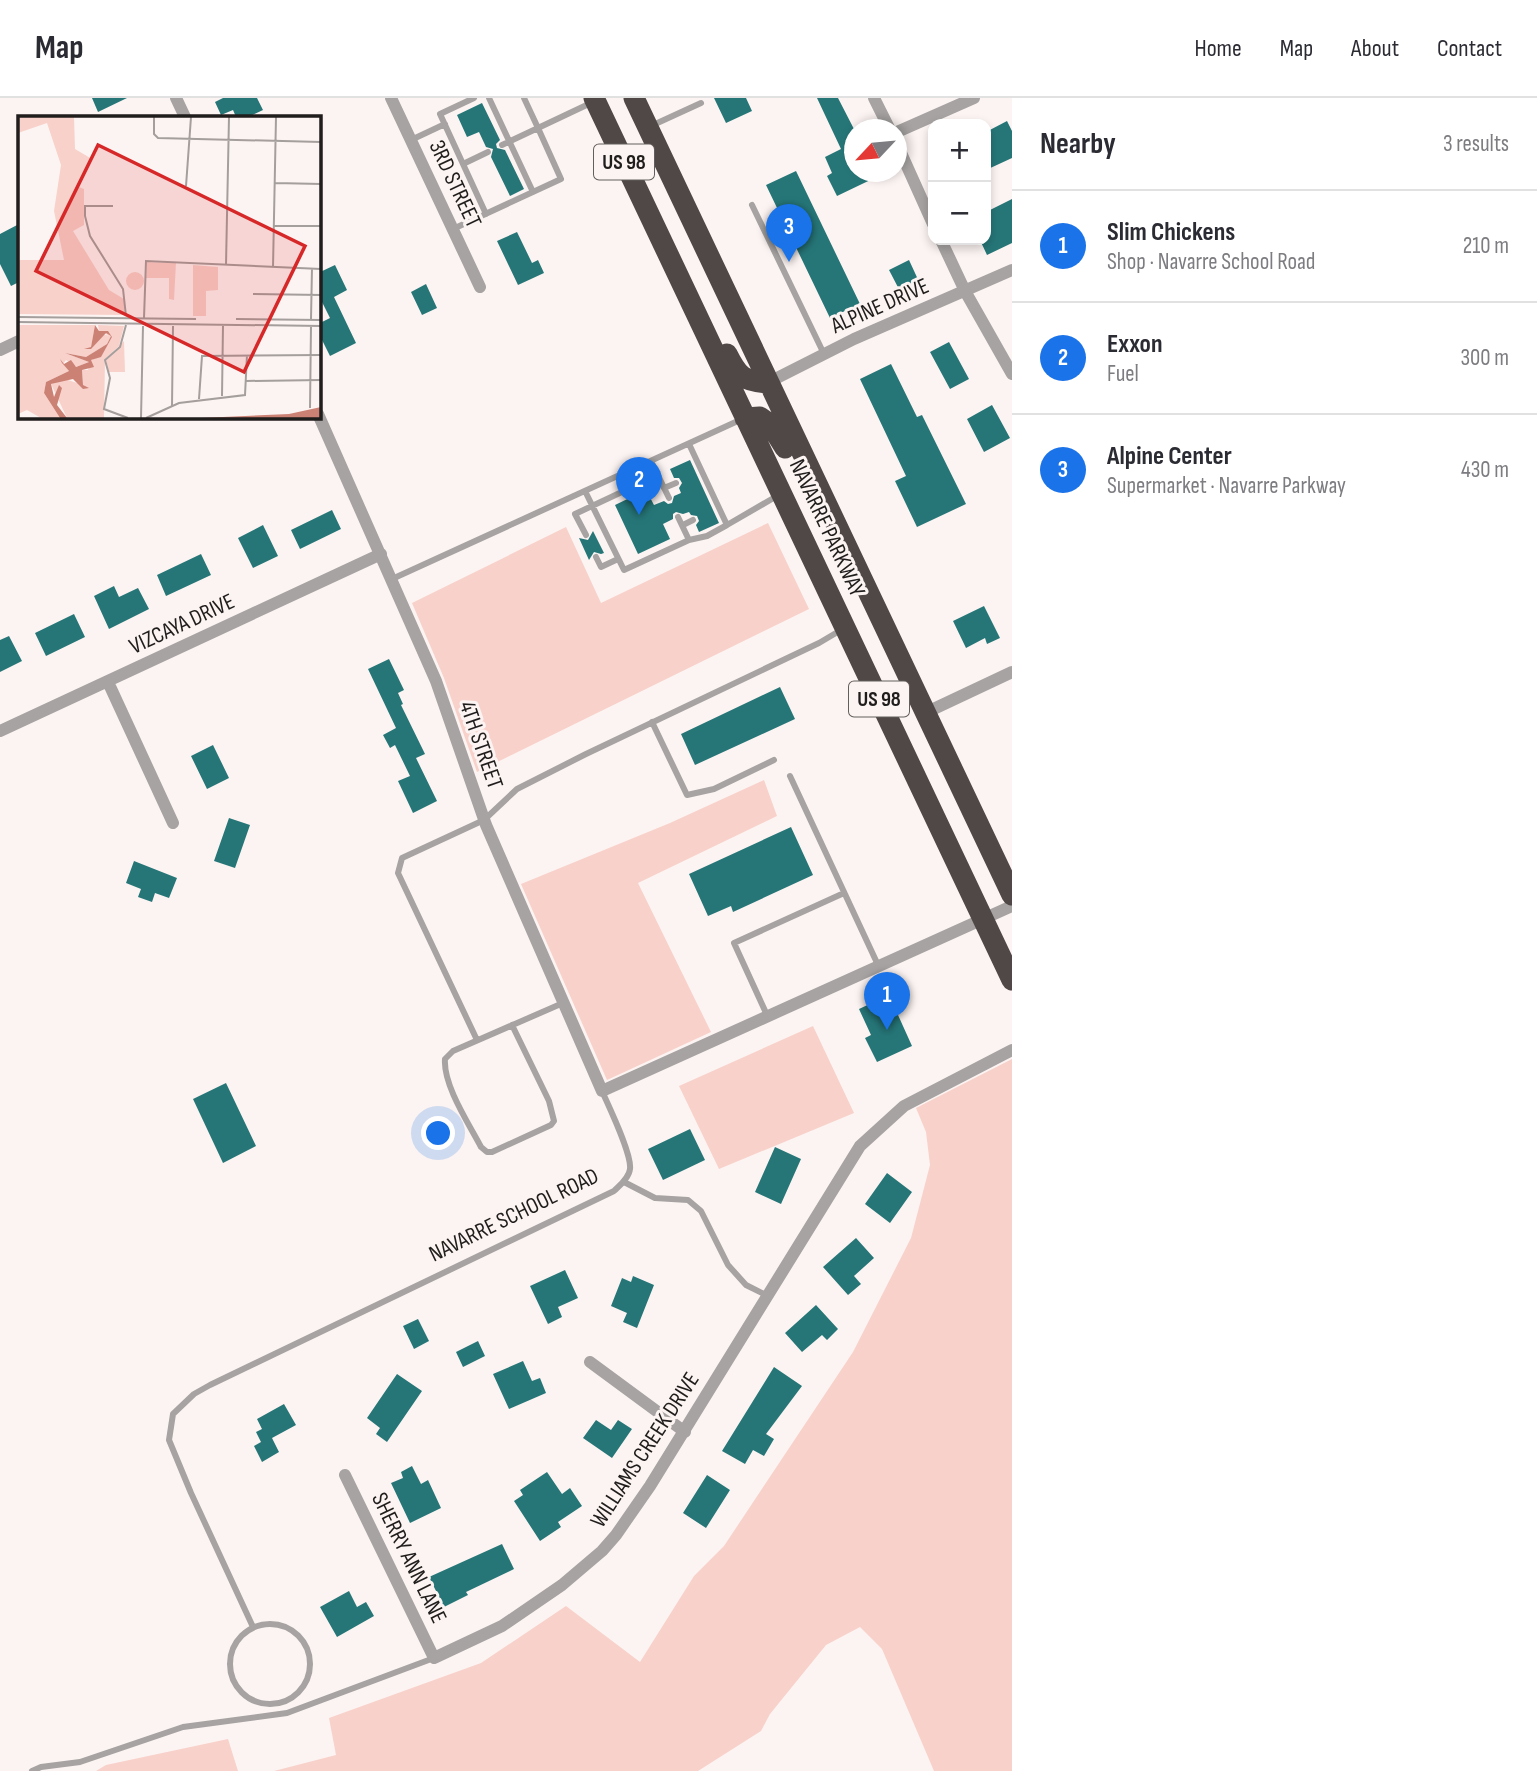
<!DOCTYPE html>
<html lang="en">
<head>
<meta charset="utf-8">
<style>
  body { margin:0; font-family:"Sofia Sans Condensed",sans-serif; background:#f7f7f7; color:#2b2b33 }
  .controls { position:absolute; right:21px; top:21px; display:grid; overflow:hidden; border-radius:14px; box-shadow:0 4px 10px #0003 }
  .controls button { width:63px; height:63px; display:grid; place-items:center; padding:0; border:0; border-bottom:2px solid #e1e1e2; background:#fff; color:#2b2b33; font:35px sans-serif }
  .compass { position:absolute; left:844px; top:21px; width:63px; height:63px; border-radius:50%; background:#fff; box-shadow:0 4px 10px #0003; rotate:244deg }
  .you { position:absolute; left:439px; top:1036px; width:24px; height:24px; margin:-18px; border:5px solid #fff; border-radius:50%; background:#1a73e8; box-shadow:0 0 0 10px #1a73e833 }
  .badge { display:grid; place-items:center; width:46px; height:46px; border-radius:50%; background:#1a73e8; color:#fff; font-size:23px; font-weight:700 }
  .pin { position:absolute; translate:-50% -58px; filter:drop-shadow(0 2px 4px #0008) }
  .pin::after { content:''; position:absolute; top:37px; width:24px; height:21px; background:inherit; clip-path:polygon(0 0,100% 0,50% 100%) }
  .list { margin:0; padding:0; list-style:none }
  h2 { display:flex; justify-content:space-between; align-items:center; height:91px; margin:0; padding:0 28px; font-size:30px }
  h2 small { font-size:23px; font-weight:400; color:#7c7c81 }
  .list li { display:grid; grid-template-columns:46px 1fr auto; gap:21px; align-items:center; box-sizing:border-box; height:112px; padding:0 28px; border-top:2px solid #e1e1e2 }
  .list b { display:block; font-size:26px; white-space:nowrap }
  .list p { margin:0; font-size:23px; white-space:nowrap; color:#7c7c81 }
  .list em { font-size:23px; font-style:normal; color:#7c7c81 }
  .map { position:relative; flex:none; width:1012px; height:1673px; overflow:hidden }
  header { display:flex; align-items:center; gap:42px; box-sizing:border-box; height:98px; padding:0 35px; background:#fff; border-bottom:2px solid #e1e1e2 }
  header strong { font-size:33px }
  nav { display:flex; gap:38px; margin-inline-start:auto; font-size:24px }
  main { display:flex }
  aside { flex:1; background:#fff }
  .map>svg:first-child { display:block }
  .green { fill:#f8d1ca }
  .building { fill:#267678 }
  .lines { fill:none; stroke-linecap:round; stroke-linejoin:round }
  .lane { stroke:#a7a3a3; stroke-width:6 }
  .street { stroke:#a7a3a3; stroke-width:12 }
  .highway { stroke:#4f4847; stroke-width:21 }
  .labels { text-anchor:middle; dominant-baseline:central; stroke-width:6; stroke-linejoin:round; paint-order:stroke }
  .shield { fill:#fcf4f2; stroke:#625e5d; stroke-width:2 }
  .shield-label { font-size:21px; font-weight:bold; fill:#201d1d }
  .street-label { font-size:23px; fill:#201d1d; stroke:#fcf4f2 }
  .inset-road { fill:none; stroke:#a49e9d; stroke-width:2 }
  .view { fill:#d62828; fill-opacity:0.15; stroke:#d62828; stroke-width:3.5 }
  .inset-edge { fill:none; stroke:#201d1d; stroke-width:3.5 }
</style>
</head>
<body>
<header>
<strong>Map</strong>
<nav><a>Home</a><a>Map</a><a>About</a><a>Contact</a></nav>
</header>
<main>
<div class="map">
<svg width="1012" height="1673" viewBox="0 0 1012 1673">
  <rect width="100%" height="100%" fill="#fcf4f2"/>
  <!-- green -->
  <path class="green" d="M768,425L809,511L477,674L444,580L412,505L566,429L601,505Z
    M764,682L777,718L638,785L711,934L607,982L521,786L670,725Z
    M813,928L854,1015L719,1071L679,988Z
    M1012,961V1673H934L882,1551L860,1529L826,1547L770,1616L761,1633L698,1673H274L336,1657L329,1620L481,1565L566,1508L640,1564L694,1478L724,1448L853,1254L911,1140L930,1067L926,1034L916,1010Z
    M228,1641L238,1673H96L106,1667Z"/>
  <!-- building -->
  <path class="building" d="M92,0H127L98,14Z
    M223,0H257L263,12L248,19H236L233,12L221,17L215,4Z
    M714,0H746L752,13L726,25Z
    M817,0H838L855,33V74H887L837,98L827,78L832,75L825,59L841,51Z
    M482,5L500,42L496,46L497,50L505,52L524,91L510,98L491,59L493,51L486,49L479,34L467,39L457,17Z
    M1007,23L1012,33V60L986,72V34Z
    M796,73L860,206L830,220L766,87Z
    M1012,101V145L987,157L980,142H986V114Z
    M19,126V184L11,188L0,166V136Z
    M517,134L532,165L538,162L544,175L518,187L497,143Z
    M909,162L921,188L902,197L889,172Z
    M335,167L347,192L334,199L356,245L330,258L318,234V226L330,220L318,196V175Z
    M426,186L437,210L422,217L411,194Z
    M949,244L969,281L950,291L930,254Z
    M891,266L917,319L922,317L966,406L917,429L895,383L906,378L860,281Z
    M992,307L1010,340L984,354L967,321Z
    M690,362L719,425L699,434L696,427L699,423L697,418L691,417L689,414L683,416L676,414L673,416V421L663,426L670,441L638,456L615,407L646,392L654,407L664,403L668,406L672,405L674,398L681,395L679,390L682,385L679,380H674L670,371Z
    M332,412L341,431L300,451L291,432Z
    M263,427L278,458L253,470L238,440Z
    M593,433L604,455L601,456L594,454L589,462L579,440L588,442Z
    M201,456L211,477L166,498L157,477Z
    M114,488L119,499L138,490L149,511L109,531L94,498Z
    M984,508L1000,540L987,546L985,540L966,550L953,523Z
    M74,516L85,539L46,558L35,535Z
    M9,538L22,563L0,574V542Z
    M389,561L404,592L398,595L403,606L401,607L425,656L416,660L437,703L413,715L398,683L410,678L395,647L390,650L383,637L396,630L368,571Z
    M780,589L795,621L695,667L681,636Z
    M213,647L229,680L207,691L191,658Z
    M229,720L250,727L235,770L214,763Z
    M791,729L813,777L733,814L731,808L708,818L689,776Z
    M134,763L177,780L169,800L155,795L152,804L138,799L141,791L126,785Z
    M889,897L912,948L877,964L865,940L871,937L859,911Z
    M226,985L256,1048L223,1065L193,1001Z
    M690,1031L705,1062L663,1082L648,1051Z
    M775,1049L801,1061L781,1106L755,1094Z
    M887,1075L912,1094L890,1125L865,1106Z
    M856,1140L874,1160L854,1178L861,1186L848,1197L823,1169Z
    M565,1172L578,1200L558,1209L562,1219L548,1226L530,1188Z
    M633,1178L654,1187L637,1230L623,1224L627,1215L611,1208L622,1180L631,1184Z
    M816,1207L838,1231L827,1242L822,1237L802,1254L785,1235Z
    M418,1221L429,1243L414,1251L403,1228Z
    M478,1243L485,1258L463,1269L456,1254Z
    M523,1263L532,1283L540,1280L546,1295L509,1311L493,1276Z
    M774,1269L802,1288L766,1336L774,1341L764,1358L753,1352L745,1366L722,1353Z
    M397,1276L422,1293L387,1344L376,1336L380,1330L367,1320Z
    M284,1306L296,1327L272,1340L279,1354L262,1364L254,1348L261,1344L256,1334L262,1331L257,1321Z
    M596,1322L611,1332L618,1322L632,1331L612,1360L583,1340Z
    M412,1368L421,1386L428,1382L441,1410L410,1425L391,1385L403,1380L401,1374Z
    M547,1374L562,1396L570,1390L582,1408L558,1424L561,1429L540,1443L514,1403L523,1397L520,1392Z
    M707,1377L730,1392L706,1430L683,1415Z
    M502,1446L514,1471L466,1494L468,1497L444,1509L429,1479Z
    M349,1493L357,1509L366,1504L374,1518L337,1539L320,1509Z"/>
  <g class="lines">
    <!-- lane -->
    <path class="lane" d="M474,0L440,16L486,116
      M489,0L533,94
      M653,27L701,5
      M411,42L445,26
      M502,47L538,30L524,0
      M463,66L488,54
      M752,107L824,256
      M453,131L561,81L538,30L593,4
      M651,363L669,400
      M664,390L676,385
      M585,393L624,472L689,442L707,438L727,427L689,346
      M678,419L689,442
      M683,427L693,422
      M727,427L777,398
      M586,437L575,416L658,377
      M596,459L601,469L618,461
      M392,481L740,322
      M652,624L687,697L714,691L774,662
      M790,678L878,867
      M767,917L734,845L844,795
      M512,927L549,1003L554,1023L551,1027L492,1054H487L481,1049C469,1026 443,987 445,961L453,953L563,905
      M477,942L398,775L402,760L484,722L517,691L586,656L819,545L841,532
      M624,1084L655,1100L688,1102L701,1113L728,1167L746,1187L768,1198
      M230 1566a40 40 0 1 1 80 0a40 40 0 1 1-80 0Z
      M253,1529L191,1395L169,1342L173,1316L194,1296L210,1287L614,1093C620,1087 629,1080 630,1071C632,1056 609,1009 602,993
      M32,1673L41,1669L80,1664L183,1629L287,1615L434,1560"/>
    <!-- street -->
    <path class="street" d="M176,0L185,19
      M391,0L480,189
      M874,0L890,32
      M897,34L974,0
      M897,46L933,126
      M941,142L965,193L1012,276
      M0,252L19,243
      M767,285L854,241L1012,172
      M318,316L436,583L486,727L602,993L1012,808
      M108,584L173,725
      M925,615L1012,574
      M0,633L381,456
      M590,1264L685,1334
      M345,1377L434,1560L502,1528L562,1487L602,1453L616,1437L650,1388L860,1048L904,1008L1012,952"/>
    <!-- highway -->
    <path class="highway" d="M594,0L1012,882
      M634,0L1012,797
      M727,256C738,278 743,283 767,285
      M745,320L760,319L770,326L785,350"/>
  </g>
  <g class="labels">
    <!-- shield labels -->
    <g class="shield">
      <rect x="594" y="46.5" width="60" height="35" rx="5"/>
      <rect x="849" y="583.5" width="60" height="35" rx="5"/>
    </g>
    <g class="shield-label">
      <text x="624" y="64">US 98</text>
      <text x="879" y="601">US 98</text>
    </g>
    <!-- street labels -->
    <g class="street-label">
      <text transform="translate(455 86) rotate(65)">3RD STREET</text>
      <text transform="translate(880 208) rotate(-24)">ALPINE DRIVE</text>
      <text transform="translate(827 430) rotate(65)">NAVARRE PARKWAY</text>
      <text transform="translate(182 526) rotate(-25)">VIZCAYA DRIVE</text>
      <text transform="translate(481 647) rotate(71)">4TH STREET</text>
      <text transform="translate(514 1117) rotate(-26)">NAVARRE SCHOOL ROAD</text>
      <text transform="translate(645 1352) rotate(-57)">WILLIAMS CREEK DRIVE</text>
      <text transform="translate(409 1460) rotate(64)">SHERRY ANN LANE</text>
    </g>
  </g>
  <!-- overview -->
  <g transform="translate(18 18)">
    <rect width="303" height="303" fill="#fcf4f2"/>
    <path d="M0,1H56L57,33L74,43L61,71L66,73V109L55,115L91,174L106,183L107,199L0,198V144H46L36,95L43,49L29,7L0,17ZM129,146L158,147L156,184L151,183V162H128ZM175,149L200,151V174L188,175V200H175ZM108 165a9 9 0 1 1 18 0a9 9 0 1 1-18 0ZM0,209H77L73,231L83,218L93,220L89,228L68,241L47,237L71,246L58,251L48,244L45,248L51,255L28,266L26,277L42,302H23L9,294L0,298ZM80,209L106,210L101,230L87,243L86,302H49L33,268L47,263L65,269L64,254H70L73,244L83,240L94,221L81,215ZM106,225L107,256H91L88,244Z" fill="#f8d1ca"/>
    <path d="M77,209L81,215H90L94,221L83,241L73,244L76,251L64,254L65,269L71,272L65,273L55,263L33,268L36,281L41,269L44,272L39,289L49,302H42L26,277L28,266L51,255L44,247L42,243L46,248L53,244L58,251L71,246L47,237L68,241L89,228L93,220L88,217L73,233H66L73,231ZM303,291V302H183L271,298Z" fill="#cc8175"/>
    <path class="inset-road" d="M136,1V18L140,22L303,26M257,67L303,68M168,70L173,1M95,90H67V100L72,120L105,173L108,200M256,110H303M208,149L211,1M255,151L258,1M235,178L303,179M0,201L178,203M126,202L128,145L303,153M218,203L303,204M293,203L294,152M0,206L303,210M108,209L102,231L87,244L92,262L86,293L110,302M228,265L303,264M204,280L205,209M181,283L184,240L303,239M154,290L155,210M292,292L293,210M123,302L125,210M128,302L161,287L227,279L229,239"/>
    <path class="view" d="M80,29L287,130L226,256L18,155Z"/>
    <rect width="303" height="303" class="inset-edge"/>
  </g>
</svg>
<div class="controls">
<button>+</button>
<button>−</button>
</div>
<svg class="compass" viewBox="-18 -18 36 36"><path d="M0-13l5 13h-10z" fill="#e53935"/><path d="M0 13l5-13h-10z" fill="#7c7c81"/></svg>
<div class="you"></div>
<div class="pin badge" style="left:887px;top:932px">1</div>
<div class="pin badge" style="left:639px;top:417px">2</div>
<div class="pin badge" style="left:789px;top:164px">3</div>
</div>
<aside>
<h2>Nearby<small>3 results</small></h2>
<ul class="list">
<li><span class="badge">1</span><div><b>Slim Chickens</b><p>Shop · Navarre School Road</p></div><em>210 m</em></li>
<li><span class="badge">2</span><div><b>Exxon</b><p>Fuel</p></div><em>300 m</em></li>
<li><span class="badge">3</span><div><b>Alpine Center</b><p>Supermarket · Navarre Parkway</p></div><em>430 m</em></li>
</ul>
</aside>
</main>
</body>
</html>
